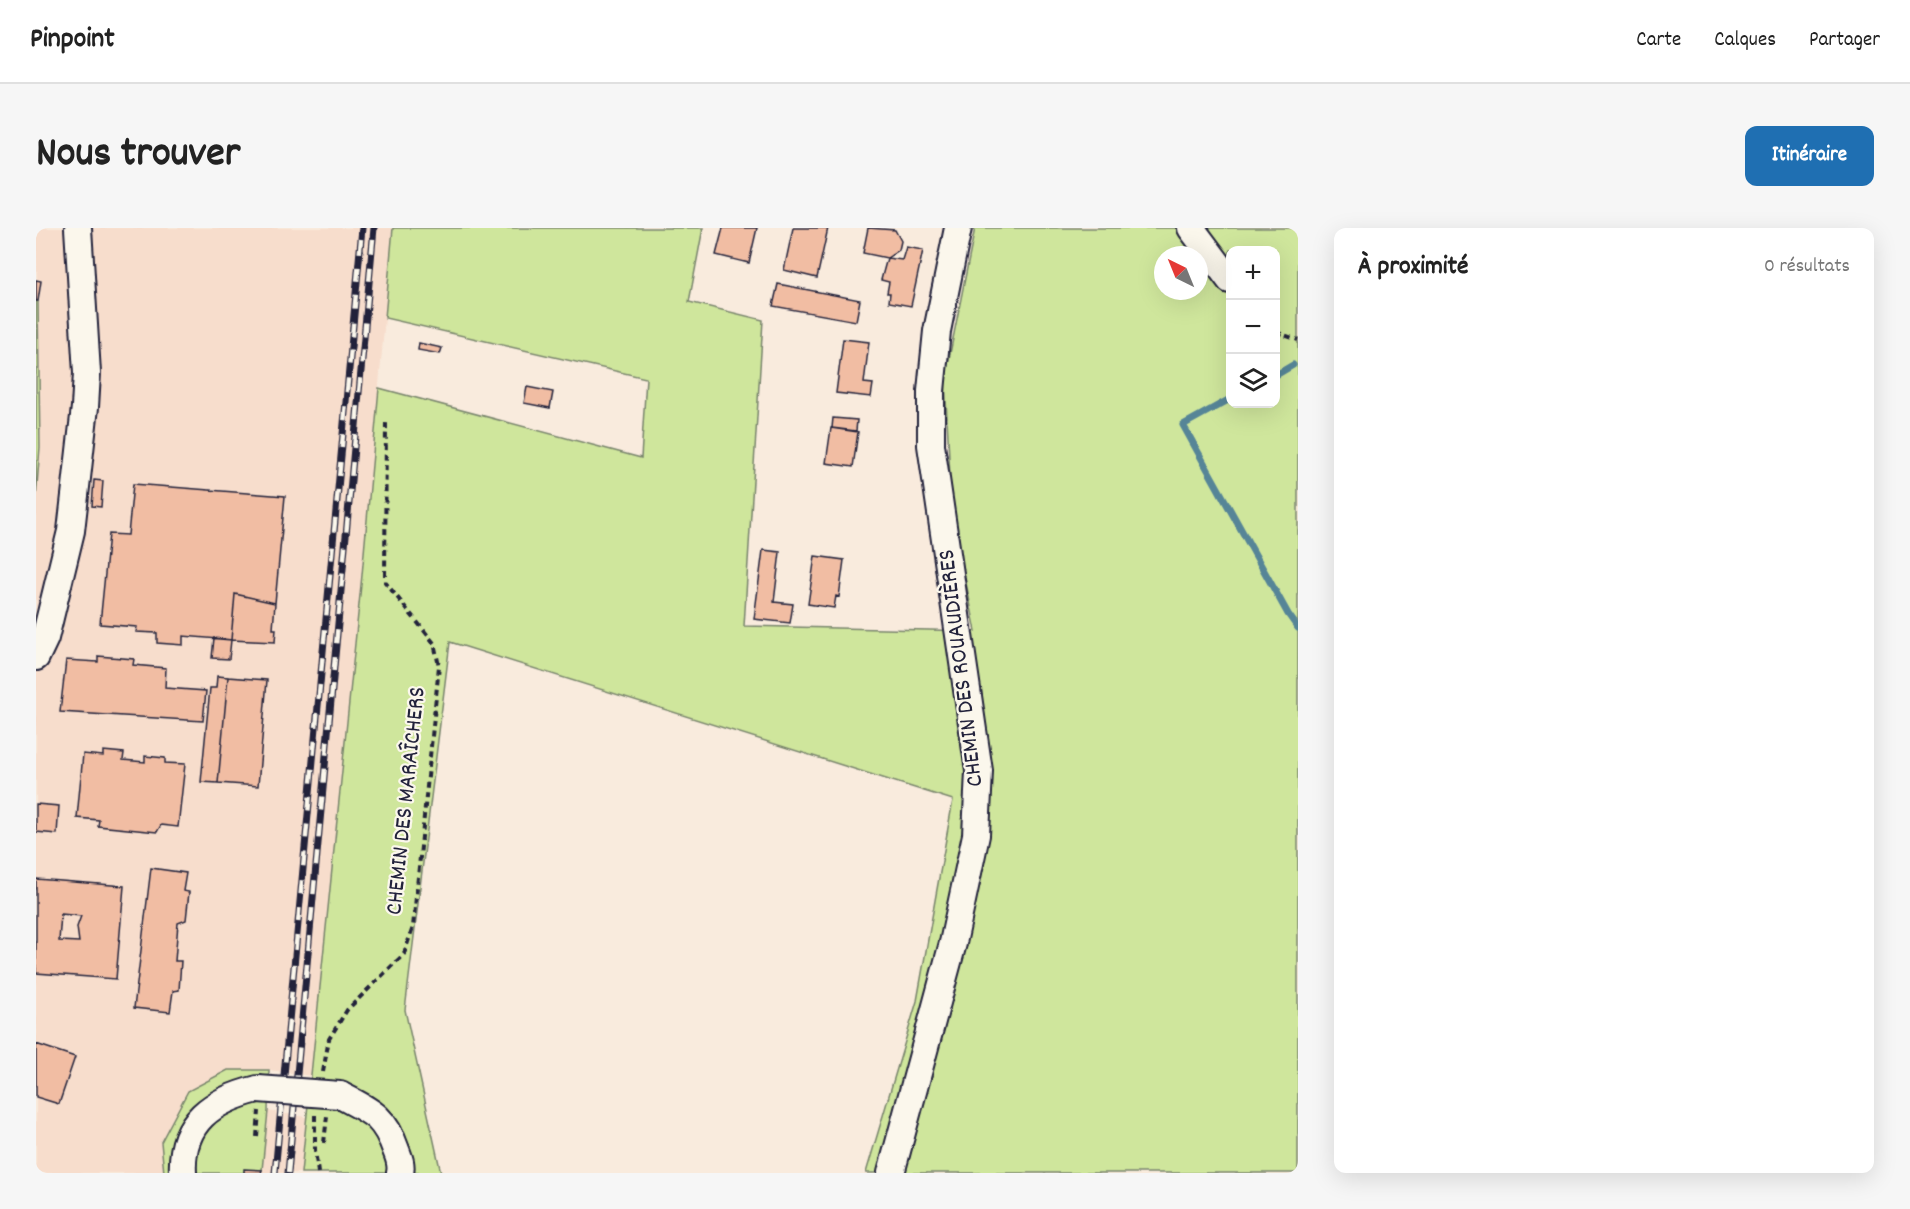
<!DOCTYPE html>
<html lang="fr">
<head>
<meta charset="utf-8">
<style>
  body { margin:0; font-family:Dekko,sans-serif; background:#f6f6f6; color:#222 }
  .controls { position:absolute; right:18px; top:18px; display:grid; overflow:hidden; border-radius:12px; box-shadow:0 6px 24px #0002 }
  .controls button { width:54px; height:54px; display:grid; place-items:center; padding:0; border:0; border-bottom:2px solid #e0e0e0; background:#fff; color:#222; font:30px sans-serif }
  .compass { position:absolute; left:1118px; top:18px; width:54px; height:54px; border-radius:50%; background:#fff; box-shadow:0 6px 24px #0002; rotate:317deg }
  .list { margin:0; padding:0; list-style:none }
  h2 { display:flex; justify-content:space-between; align-items:center; height:78px; margin:0; padding:0 24px; font-size:26px }
  h2 small { font-size:20px; font-weight:400; color:#767676 }
  .icon { flex:none; width:33px; height:33px; fill:none; stroke:currentColor; stroke-width:2; stroke-linecap:round; stroke-linejoin:round }
  .map { position:relative; flex:none; width:1262px; height:945px; overflow:hidden; border-radius:12px }
  header { display:flex; align-items:center; gap:36px; box-sizing:border-box; height:84px; padding:0 30px; background:#fff; border-bottom:2px solid #e0e0e0 }
  header strong { font-size:28px }
  nav { display:flex; gap:33px; margin-inline-start:auto; font-size:21px }
  .intro { display:flex; align-items:center; justify-content:space-between; box-sizing:border-box; height:144px; padding:0 36px }
  h1 { margin:0; font-size:42px }
  .button { padding:15px 27px; border-radius:12px; background:#1f6fb2; color:#fff; font-size:21px; font-weight:700 }
  main { display:flex; gap:36px; padding:0 36px }
  aside { flex:1; background:#fff; border-radius:12px; box-shadow:0 6px 24px #0002 }
  .map>svg:first-child { display:block }
  .built { fill:#f7ddcc }
  .green { fill:#cfe69c; stroke:#78846c; stroke-width:1.5; fill-rule:evenodd }
  .lines { fill:none; stroke-linecap:round; stroke-linejoin:round }
  .stream { stroke:#568597; stroke-width:7 }
  .building { fill:#f1bda3; stroke:#22223b; stroke-width:1.5; fill-rule:evenodd }
  .minor-casing { stroke:#22223b; stroke-width:30 }
  .path { stroke:#22223b; stroke-width:4; stroke-dasharray:6 4.5; stroke-linecap:butt }
  .minor { stroke:#fbf7ec; stroke-width:26 }
  .rail-casing { stroke:#22223b; stroke-width:7 }
  .rail { stroke:#fbf7ec; stroke-width:4.5; stroke-dasharray:14; stroke-linecap:butt }
  .minor-bridge-casing { stroke:#22223b; stroke-width:30; stroke-linecap:butt }
  .minor-bridge { stroke:#fbf7ec; stroke-width:26 }
  .labels { text-anchor:middle; dominant-baseline:central; stroke-width:4.5; stroke-linejoin:round; paint-order:stroke }
  .street-label { font-size:24px; fill:#22223b; stroke:#fbf7ec }
</style>
</head>
<body>
<header>
<strong>Pinpoint</strong>
<nav><a>Carte</a><a>Calques</a><a>Partager</a></nav>
</header>
<div class="intro"><h1>Nous trouver</h1><a class="button">Itinéraire</a></div>
<main>
<div class="map">
<svg width="1262" height="945" viewBox="0 0 1262 945">
  <rect width="100%" height="100%" fill="#f9ebdd"/>
  <filter id="ink" filterUnits="userSpaceOnUse"><feTurbulence type="fractalNoise" baseFrequency=".0167" numOctaves="2"/><feDisplacementMap in="SourceGraphic" scale="12" xChannelSelector="R" yChannelSelector="G"/><feConvolveMatrix kernelMatrix="1 2 1 2 8 2 1 2 1" color-interpolation-filters="sRGB"/></filter>
  <g filter="url(#ink)">
    <!-- built -->
    <path class="built" d="M0,0H357L326,347L275,848L233,842H192L125,914L128,945H0V271L4,219Z
      M232,883L270,889L265,945H226Z"/>
    <!-- green -->
    <path class="green" d="M357,0H667L653,74L727,92L708,398L940,403L916,288L909,151L939,0H1262V945H830L881,773L917,572L414,414L369,782L405,945H265L326,347L343,160L605,230L610,150L349,90ZM1194,22H1240V176H1194ZM1127,27H1163V63H1127Z
      M0,73H2L4,219L0,271Z
      M192,842H233L232,883L226,942L208,945H128L125,914L152,863Z"/>
    <g class="lines">
      <!-- stream -->
      <path class="stream" d="M1240,147L1257,137
        M1194,171L1147,197L1252,386L1262,400"/>
    </g>
    <!-- building -->
    <path class="building" d="M687,0H721L713,35L680,27Z
      M757,0H792L781,50L748,42Z
      M832,0L859,2L865,13L863,22L851,30L827,25Z
      M870,19L887,22L875,78L853,74L854,65H851L853,54L845,52L851,30L866,32Z
      M0,52L5,53L2,73H0Z
      M742,56L824,72L820,93L737,78Z
      M807,111L833,114L828,155L837,156L835,169L800,165Z
      M383,115L406,120L404,126L382,122Z
      M491,159L517,164L514,180L488,175Z
      M797,190L821,192L820,203L796,200Z
      M795,200L822,204L817,239L790,235Z
      M58,252L67,253L65,279L56,278Z
      M97,256L249,268L239,375L199,366L195,412L147,408V417L121,415V405L100,404L101,399L64,396L73,306L92,307Z
      M727,322L744,324L738,374L757,376L754,395L718,391Z
      M779,328L808,332L803,369L800,368L798,380L772,376Z
      M199,366L239,375L237,401H240L239,414L195,412Z
      M178,410L195,412L193,431L176,430Z
      M62,428L98,431L97,437L130,440L129,460L170,463L167,493L24,484L30,432L62,434Z
      M181,448L192,449L182,555L165,554L174,460H180Z
      M192,449L231,452L222,558L182,555Z
      M67,523L88,525L87,532L109,534V528L129,530V535L149,536L142,599L125,597L121,604L62,598L63,592L41,590L47,526L67,528Z
      M0,576L23,578L21,606L0,604Z
      M115,640L150,645L147,663L153,664L150,692L142,695L139,733H145L143,762L137,763L134,784L98,780Z
      M0,651L88,658L80,751L0,745ZM25,686L45,688L41,699L43,714L23,713Z
      M0,816L39,829L23,876L0,869Z
      M208,941L226,942L225,945H208Z"/>
    <g class="lines">
      <!-- minor casing -->
      <g class="minor-casing">
        <path id="minor" d="M1155,0L1194,52
          M0,429L9,410L35,303L49,179L51,145L42,0
          M304,867C334,883 348,887 360,922C363,930 366,936 364,945
          M147,945C144,893 177,872 222,861
          M855,945L917,715L940,607L943,543L895,217V163L901,103L922,0"/>
      </g>
      <!-- path -->
      <path class="path" d="M1240,104L1262,112
        M287,844L293,811L311,782L368,726L377,699L403,438L398,415L349,354L350,191
        M279,887V922L282,945
        M221,909L223,883
        M288,915L291,888"/>
      <!-- minor -->
      <use href="#minor" class="minor"/>
      <!-- rail casing -->
      <g class="rail-casing">
        <path id="rail" d="M239,945L326,0
          M252,945L338,0"/>
      </g>
      <!-- rail -->
      <use href="#rail" class="rail"/>
      <!-- minor-bridge casing -->
      <g class="minor-bridge-casing">
        <path id="minor-bridge" d="M222,861L304,867"/>
      </g>
      <!-- minor-bridge -->
      <use href="#minor-bridge" class="minor-bridge"/>
    </g>
  </g>
  <g class="labels">
    <!-- street labels -->
    <g class="street-label">
      <text transform="translate(926 440) rotate(-97)">CHEMIN DES ROUAUDIÈRES</text>
      <text transform="translate(371 573) rotate(-84)">CHEMIN DES MARAÎCHERS</text>
    </g>
  </g>
</svg>
<div class="controls">
<button>+</button>
<button>−</button>
<button><svg class="icon" aria-label="layers" viewBox="0 0 24 24"><path d="M12 4l9 5-9 5-9-5zM3 14l9 5 9-5"/></svg></button>
</div>
<svg class="compass" viewBox="-18 -18 36 36"><path d="M0-13l5 13h-10z" fill="#e53935"/><path d="M0 13l5-13h-10z" fill="#767676"/></svg>
</div>
<aside>
<h2>À proximité<small>0 résultats</small></h2>
<ul class="list">
</ul>
</aside>
</main>
</body>
</html>
